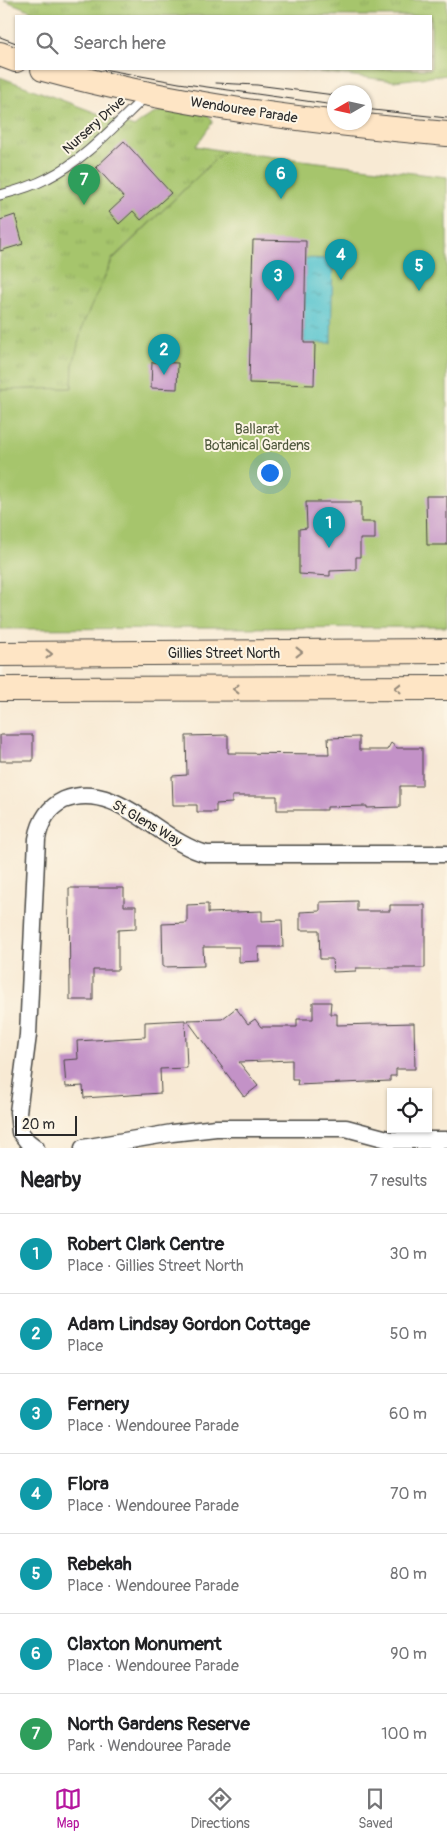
<!DOCTYPE html>
<html lang="en">
<head>
<meta charset="utf-8">
<style>
  body { margin:0; font-family:Pangolin,sans-serif; background:#f6f6f6; color:#202124 }
  .controls { position:absolute; right:15px; bottom:15px; display:grid; overflow:hidden; border-radius:0px; box-shadow:0 1px 4px #0004 }
  .controls button { width:45px; height:45px; display:grid; place-items:center; padding:0; border:0; border-bottom:1px solid #e0e0e0; background:#fff; color:#202124; font:25px sans-serif }
  .compass { position:absolute; left:327px; top:85px; width:45px; height:45px; border-radius:50%; background:#fff; box-shadow:0 1px 4px #0004; rotate:261deg }
  .scale { position:absolute; left:15px; bottom:12px; width:62px; box-sizing:border-box; padding-left:5px; border:2px solid #2b2b2b; border-top:0; font-size:14px; line-height:18px; white-space:nowrap; color:#2b2b2b; -webkit-text-stroke:4px #fcf5e5; paint-order:stroke }
  .you { position:absolute; left:269px; top:472px; width:18px; height:18px; margin:-12px; border:4px solid #fff; border-radius:50%; background:#1a73e8; box-shadow:0 0 0 8px #1a73e833 }
  .badge { display:grid; place-items:center; width:32px; height:32px; border-radius:50%; background:#b5179e; color:#fff; font-size:16px; font-weight:700 }
  .pin { position:absolute; translate:-50% -41px; filter:drop-shadow(0 1px 2px #0008) }
  .pin::after { content:''; position:absolute; top:26px; width:18px; height:15px; background:inherit; clip-path:polygon(0 0,100% 0,50% 100%) }
  .list { margin:0; padding:0; list-style:none }
  h2 { display:flex; justify-content:space-between; align-items:center; height:65px; margin:0; padding:0 20px; font-size:21px }
  h2 small { font-size:16px; font-weight:400; color:#757577 }
  .list li { display:grid; grid-template-columns:32px 1fr auto; gap:15px; align-items:center; box-sizing:border-box; height:80px; padding:0 20px; border-top:1px solid #e0e0e0 }
  .list b { display:block; font-size:19px; white-space:nowrap }
  .list p { margin:0; font-size:16px; white-space:nowrap; color:#757577 }
  .list em { font-size:16px; font-style:normal; color:#757577 }
  .icon { flex:none; width:28px; height:28px; fill:none; stroke:currentColor; stroke-width:2; stroke-linecap:round; stroke-linejoin:round }
  .map { position:relative; flex:none; width:447px; height:1148px; overflow:hidden }
  .search { position:absolute; background:#fff; box-shadow:0 1px 4px #0004; left:15px; right:15px; top:15px; height:55px; display:flex; align-items:center; gap:12px; box-sizing:border-box; padding:0 18px; border-radius:0px; color:#757577; font-size:19px }
  .sheet { height:625px; background:#fff }
  nav { display:flex; justify-content:space-around; align-items:center; box-sizing:border-box; height:70px; border-top:1px solid #e0e0e0; background:#fff; font-size:14px; color:#757577 }
  nav a { display:grid; justify-items:center; gap:2px }
  nav .on { color:#b5179e }
  .map>svg:first-child { display:block }
  .grass { fill:url(#grass-tufts); stroke:#68784c }
  .garden { fill:#a6c56c; stroke:#68784c }
  .water { fill:url(#water-ripples); stroke:#42787d }
  .building { fill:#c392c7 }
  .lines { fill:none; stroke-linecap:round; stroke-linejoin:round }
  .lane-casing { stroke:#4a4844; stroke-width:11 }
  .street-casing { stroke:#4a4844; stroke-width:19 }
  .secondary-casing { stroke:#4a4844; stroke-width:26 }
  .lane { stroke:#fff; stroke-width:9 }
  .street { stroke:#fff; stroke-width:16 }
  .secondary { stroke:#fee5c5; stroke-width:24 }
  .tram { stroke:#2b2b2b; stroke-width:1 }
  .oneway { stroke:#948878 }
  .labels { text-anchor:middle; dominant-baseline:central; stroke-width:4; stroke-linejoin:round; paint-order:stroke }
  .street-label { font-size:14px; fill:#2b2b2b; stroke:#fcf5e5 }
  .park-label { font-size:14px; fill:#50593e; stroke:#fcf5e5 }
</style>
</head>
<body>
<div class="map">
<svg width="447" height="1148" viewBox="0 0 447 1148">
  <defs>
    <pattern id="grass-tufts" width="24" height="20" patternUnits="userSpaceOnUse" patternTransform="scale(1.25)"><rect width="24" height="20" fill="#a6c56c"/><path d="M3 7l-1-3M5 7V3M7 7l1-3M15 17l-1-3M17 17v-4M19 17l1-3" fill="none" stroke="#8fa95e"/></pattern>
    <pattern id="water-ripples" width="26" height="14" patternUnits="userSpaceOnUse" patternTransform="scale(1.25)"><rect width="26" height="14" fill="#58c5cf"/><path d="M2 4q2-2 4 0t4 0M15 11q2-2 4 0t4 0" fill="none" stroke="#49a0a8"/></pattern>
  </defs>
  <rect width="100%" height="100%" fill="#fcf5e5"/>
  <filter id="ink" filterUnits="userSpaceOnUse"><feTurbulence type="fractalNoise" baseFrequency=".02" numOctaves="2"/><feDisplacementMap in="SourceGraphic" scale="10" xChannelSelector="R" yChannelSelector="G"/><feConvolveMatrix kernelMatrix="1 2 1 2 8 2 1 2 1" color-interpolation-filters="sRGB"/></filter>
  <filter id="wash" filterUnits="userSpaceOnUse"><feTurbulence type="fractalNoise" baseFrequency=".0096" numOctaves="4" result="noise"/><feDisplacementMap in="SourceGraphic" scale="20" xChannelSelector="R" yChannelSelector="G"/><feGaussianBlur stdDeviation="1.12" result="paint"/><feColorMatrix in="noise" values="0 0 0 0 0 0 0 0 0 0 0 0 0 0 0 0 0 1.4 0 .05"/><feComposite in="paint" operator="in"/></filter>
  <g filter="url(#wash)">
    <rect width="100%" height="100%" fill="#f8ead4"/>
    <!-- grass -->
    <path class="grass" d="M4,0H447V75L394,81L297,69H431V16H44Z
      M0,77L134,127C163,103 173,110 208,115L212,119V123L196,146L224,151L112,259L73,365L72,388L0,390Z"/>
    <!-- garden -->
    <path class="garden" d="M224,151L447,177V627L0,629V390L72,388L73,365L83,324L113,259Z"/>
    <!-- water -->
    <path class="water" d="M305,258L333,259L331,343H304Z"/>
    <g id="blocks">
      <!-- building -->
      <path class="building" d="M124,141L171,193L141,220L133,211L119,224L109,212L124,198L96,167Z
        M15,215L23,244L0,251V220Z
        M253,240L306,241L304,343H315L314,385L249,383Z
        M152,362L178,363L177,389L151,388Z
        M426,496H447V545H427Z
        M306,502H361V522H375V539H360V557H356V570L330,571V576L299,574V529L307,528Z
        M0,735H33V761H0Z
        M228,735V753L329,754L328,738L359,737V750H387L391,743L397,748H422V786H400V807L367,808V806L327,807V810H277V796H232V803L216,804V812H197V805H173L172,776L187,775L186,736Z
        M69,888H124V906H136V929L118,930V970H93V1000H70Z
        M357,901V911H390V905H425V968H356V971L333,972L332,959H320L319,930H300V912L320,911V902Z
        M208,904V913L262,911V921L282,920L283,947H258L259,961L239,962V947H203L204,966L163,967L162,924L187,923V905Z
        M313,1002H331L330,1014H337V1025L414,1023L415,1069H396V1076H390V1081L297,1085L298,1080H292V1060L239,1062L258,1086L244,1097L187,1020L222,1019L236,1008L248,1024L255,1019L261,1027H297V1019H313Z
        M185,1020L187,1068L160,1069L161,1093L84,1098L83,1086L66,1087L64,1060L78,1059L77,1041L145,1037V1022Z"/>
    </g>
  </g>
  <g filter="url(#ink)">
    <use href="#blocks" fill-opacity="0" stroke="#4a4844" stroke-width="1"/>
    <g class="lines">
      <!-- lane casing -->
      <g class="lane-casing">
        <path id="lane" d="M0,195C16,191 33,186 48,178C86,159 115,125 146,96"/>
      </g>
      <!-- street casing -->
      <g class="street-casing">
        <path id="street" d="M36,1148L27,1141L20,1132L18,1112L28,1035L37,839C40,822 47,808 64,800C117,779 160,843 207,854H447
          M83,1148L172,1133L216,1128H346L391,1140H447"/>
      </g>
      <!-- secondary casing -->
      <g class="secondary-casing">
        <path id="secondary" d="M0,54L16,60
          M43,69C175,105 311,122 447,134
          M0,654L447,651
          M0,689L447,688"/>
      </g>
      <!-- lane -->
      <use href="#lane" class="lane"/>
      <!-- street -->
      <use href="#street" class="street"/>
      <!-- secondary -->
      <use href="#secondary" class="secondary"/>
      <!-- tram -->
      <path class="tram" d="M0,37L16,43
        M103,69L179,83L334,105
        M216,83L257,85L334,95
        M364,109L447,118"/>
    </g>
    <!-- one-way arrows -->
    <defs><path id="oneway-chevron" d="M-2-3.5L2.5 0L-2 3.5" fill="none" stroke-width="1.6" stroke-linecap="round" stroke-linejoin="round" transform="scale(1.25)"/></defs>
    <g class="oneway">
      <use href="#oneway-chevron" transform="translate(299 652)"/>
      <use href="#oneway-chevron" transform="translate(49 654)"/>
      <use href="#oneway-chevron" transform="translate(398 688) rotate(180)"/>
      <use href="#oneway-chevron" transform="translate(236 689) rotate(180)"/>
    </g>
  </g>
  <g class="labels">
    <!-- street labels -->
    <g class="street-label">
      <text transform="translate(244 110) rotate(9)">Wendouree Parade</text>
      <text transform="translate(94 125) rotate(-42)">Nursery Drive</text>
      <text x="224" y="653">Gillies Street North</text>
      <text transform="translate(147 823) rotate(30)">St Glens Way</text>
    </g>
    <!-- park labels -->
    <g class="park-label">
      <text x="257" y="429">Ballarat<tspan x="257" dy="16">Botanical Gardens</tspan></text>
    </g>
  </g>
</svg>
<div class="controls">
<button><svg class="icon" aria-label="locate" viewBox="0 0 24 24"><circle cx="12" cy="12" r="6"/><path d="M12 2v4M12 18v4M2 12h4M18 12h4"/></svg></button>
</div>
<svg class="compass" viewBox="-18 -18 36 36"><path d="M0-13l5 13h-10z" fill="#e53935"/><path d="M0 13l5-13h-10z" fill="#757577"/></svg>
<div class="scale">20 m</div>
<div class="you"></div>
<div class="pin badge" style="left:329px;top:548px;background:#0f9aa8">1</div>
<div class="pin badge" style="left:164px;top:375px;background:#0f9aa8">2</div>
<div class="pin badge" style="left:278px;top:301px;background:#0f9aa8">3</div>
<div class="pin badge" style="left:341px;top:280px;background:#0f9aa8">4</div>
<div class="pin badge" style="left:419px;top:291px;background:#0f9aa8">5</div>
<div class="pin badge" style="left:281px;top:199px;background:#0f9aa8">6</div>
<div class="pin badge" style="left:84px;top:205px;background:#2e9e5b">7</div>
<div class="search"><svg class="icon" aria-label="search" viewBox="0 0 24 24"><circle cx="10" cy="10" r="6"/><path d="M15 15l6 6"/></svg>Search here</div>
</div>
<section class="sheet">
<h2>Nearby<small>7 results</small></h2>
<ul class="list">
<li><span class="badge" style="background:#0f9aa8">1</span><div><b>Robert Clark Centre</b><p>Place · Gillies Street North</p></div><em>30 m</em></li>
<li><span class="badge" style="background:#0f9aa8">2</span><div><b>Adam Lindsay Gordon Cottage</b><p>Place</p></div><em>50 m</em></li>
<li><span class="badge" style="background:#0f9aa8">3</span><div><b>Fernery</b><p>Place · Wendouree Parade</p></div><em>60 m</em></li>
<li><span class="badge" style="background:#0f9aa8">4</span><div><b>Flora</b><p>Place · Wendouree Parade</p></div><em>70 m</em></li>
<li><span class="badge" style="background:#0f9aa8">5</span><div><b>Rebekah</b><p>Place · Wendouree Parade</p></div><em>80 m</em></li>
<li><span class="badge" style="background:#0f9aa8">6</span><div><b>Claxton Monument</b><p>Place · Wendouree Parade</p></div><em>90 m</em></li>
<li><span class="badge" style="background:#2e9e5b">7</span><div><b>North Gardens Reserve</b><p>Park · Wendouree Parade</p></div><em>100 m</em></li>
</ul>
</section>
<nav>
<a class="on"><svg class="icon" aria-label="map" viewBox="0 0 24 24"><path d="M3 6l6-2 6 2 6-2v14l-6 2-6-2-6 2zM9 4v14M15 6v14"/></svg>Map</a>
<a><svg class="icon" aria-label="directions" viewBox="0 0 24 24"><path d="M12 3l9 9-9 9-9-9zM9 14v-3h6M13 9l2 2-2 2"/></svg>Directions</a>
<a><svg class="icon" aria-label="saved" viewBox="0 0 24 24"><path d="M7 4h10v16l-5-4-5 4z"/></svg>Saved</a>
</nav>
</body>
</html>
